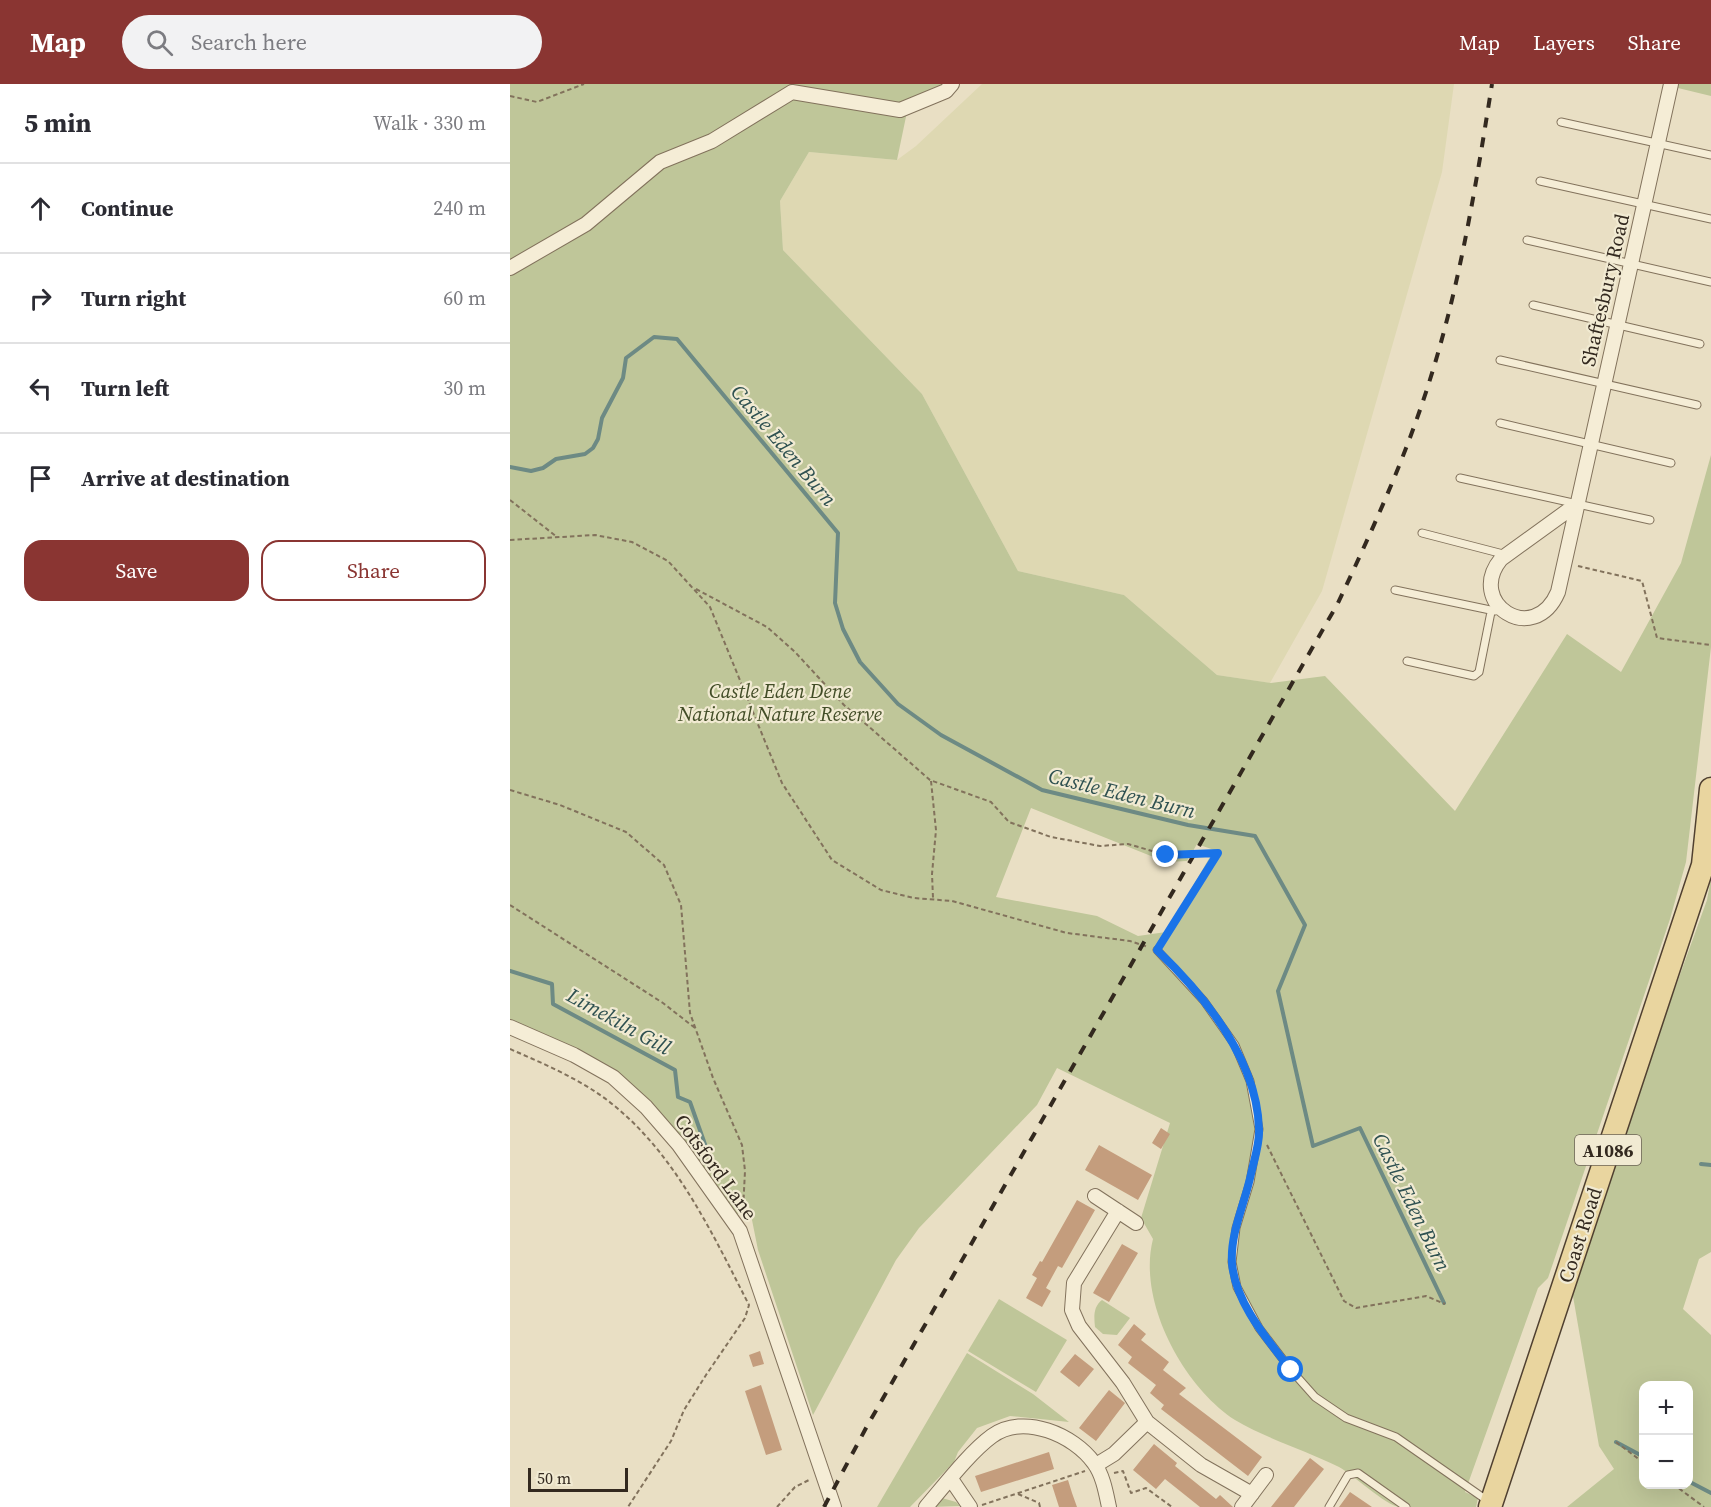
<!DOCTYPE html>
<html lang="en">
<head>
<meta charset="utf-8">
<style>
  body { margin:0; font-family:"Source Serif 4",serif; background:#f2f2f3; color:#2b2b33 }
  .controls { position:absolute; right:18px; bottom:18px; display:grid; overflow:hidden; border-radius:12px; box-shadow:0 6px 24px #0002 }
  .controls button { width:54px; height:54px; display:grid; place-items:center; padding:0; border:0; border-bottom:2px solid #e1e1e2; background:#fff; color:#2b2b33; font:30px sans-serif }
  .scale { position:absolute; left:18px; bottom:15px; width:100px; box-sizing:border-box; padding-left:6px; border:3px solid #33291f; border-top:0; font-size:16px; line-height:21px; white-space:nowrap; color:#33291f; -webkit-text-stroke:4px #f1ead2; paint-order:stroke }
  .stop { position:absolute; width:18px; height:18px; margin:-14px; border:4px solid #1a73e8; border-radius:50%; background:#fff }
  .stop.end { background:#1a73e8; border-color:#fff; box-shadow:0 2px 6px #0008 }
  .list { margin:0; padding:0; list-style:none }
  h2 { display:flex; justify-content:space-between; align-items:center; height:78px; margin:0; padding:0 24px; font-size:26px }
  h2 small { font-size:20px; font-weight:400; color:#7c7c81 }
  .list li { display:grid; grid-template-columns:39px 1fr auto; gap:18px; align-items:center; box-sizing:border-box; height:90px; padding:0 24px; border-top:2px solid #e1e1e2 }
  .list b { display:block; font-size:22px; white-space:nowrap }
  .list em { font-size:20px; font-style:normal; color:#7c7c81 }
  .actions { display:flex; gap:12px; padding:18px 24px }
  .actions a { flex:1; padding:14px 0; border:2px solid #8a3532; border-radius:18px; text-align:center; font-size:21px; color:#8a3532 }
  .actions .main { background:#8a3532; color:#fff }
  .icon { flex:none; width:33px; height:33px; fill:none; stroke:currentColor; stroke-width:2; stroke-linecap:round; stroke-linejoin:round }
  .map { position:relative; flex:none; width:1201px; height:1423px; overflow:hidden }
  header { display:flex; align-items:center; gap:36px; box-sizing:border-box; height:84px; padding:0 30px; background:#8a3532; color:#fff }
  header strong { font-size:28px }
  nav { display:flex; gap:33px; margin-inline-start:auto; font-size:21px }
  .search { width:420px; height:54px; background:#f2f2f3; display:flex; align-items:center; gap:15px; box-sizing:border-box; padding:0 21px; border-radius:33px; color:#7c7c81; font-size:22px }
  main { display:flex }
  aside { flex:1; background:#fff }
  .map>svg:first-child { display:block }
  .farmland { fill:#ded8b2 }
  .green { fill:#bfc699; fill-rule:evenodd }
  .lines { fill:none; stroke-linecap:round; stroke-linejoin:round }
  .stream { stroke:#6d8a84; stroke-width:4 }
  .building { fill:#c49d7d }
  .service-casing { stroke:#82725c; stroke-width:9 }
  .minor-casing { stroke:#82725c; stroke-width:16 }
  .primary-casing { stroke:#504030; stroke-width:25 }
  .path { stroke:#82725c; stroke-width:2; stroke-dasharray:4.5 3; stroke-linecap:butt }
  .service { stroke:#f5edd6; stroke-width:7 }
  .minor { stroke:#f5edd6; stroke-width:14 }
  .primary { stroke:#e9d59f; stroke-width:22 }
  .rail { stroke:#33291f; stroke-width:4; stroke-dasharray:10 10; stroke-linecap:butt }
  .route { stroke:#1a73e8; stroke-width:8 }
  .labels { text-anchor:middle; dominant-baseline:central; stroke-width:4.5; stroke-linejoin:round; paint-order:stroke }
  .shield { fill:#f1ead2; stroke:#6c6355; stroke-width:1.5 }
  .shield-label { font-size:18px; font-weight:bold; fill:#33291f }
  .street-label { font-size:20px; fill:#33291f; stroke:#f1ead2 }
  .park-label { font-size:20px; font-style:italic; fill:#424d27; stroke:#f1ead2 }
  .water-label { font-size:21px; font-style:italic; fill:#2f5151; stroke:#f1ead2 }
</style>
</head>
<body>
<header>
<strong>Map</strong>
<div class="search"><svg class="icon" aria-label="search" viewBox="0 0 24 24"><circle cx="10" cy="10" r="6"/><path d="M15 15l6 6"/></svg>Search here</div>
<nav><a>Map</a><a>Layers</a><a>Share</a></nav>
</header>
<main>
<aside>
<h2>5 min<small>Walk · 330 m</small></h2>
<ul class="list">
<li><svg class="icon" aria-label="ahead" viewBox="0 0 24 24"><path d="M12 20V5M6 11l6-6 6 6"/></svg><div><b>Continue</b></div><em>240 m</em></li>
<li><svg class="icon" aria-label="right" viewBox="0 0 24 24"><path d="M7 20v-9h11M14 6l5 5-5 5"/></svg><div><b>Turn right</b></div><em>60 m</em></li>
<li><svg class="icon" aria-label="left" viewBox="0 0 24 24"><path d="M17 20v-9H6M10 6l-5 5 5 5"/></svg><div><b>Turn left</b></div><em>30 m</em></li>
<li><svg class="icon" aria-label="arrive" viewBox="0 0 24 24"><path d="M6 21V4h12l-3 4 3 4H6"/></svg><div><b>Arrive at destination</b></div></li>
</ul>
<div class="actions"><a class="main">Save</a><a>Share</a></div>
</aside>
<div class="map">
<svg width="1201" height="1423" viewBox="0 0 1201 1423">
  <rect width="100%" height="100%" fill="#e9dfc4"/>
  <!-- farmland -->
  <path class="farmland" d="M472,0H944L932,88L812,507L760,599L707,591L614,511L508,487L412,310L273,166L270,117L299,68L387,76L406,62Z"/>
  <!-- green -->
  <path class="green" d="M0,0H442L398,23L387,76L299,68L270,117L273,166L412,310L508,487L614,511L707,591L761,599L815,592L945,727L1057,550L1111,588L1171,479L1201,371V563L1176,778L1160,835L1038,1194L1028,1204L955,1408L968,1414L966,1423C941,1423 914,1423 889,1423C875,1421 844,1391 829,1383C795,1366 757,1355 725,1336C673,1302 627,1217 643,1155L631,1134L660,1039L547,984L527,1021L409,1144L386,1176L303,1331L248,1166L239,1121L222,1135L103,993L0,943ZM521,724L656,778L677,777L687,760L704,766L656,848L628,852L587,832L486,813Z
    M1169,0H1201V12L1168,4Z
    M1201,794V1168L1189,1175L1173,1225L1201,1251V1423H1057L1104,1385L1089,1362L1060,1195L1197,816ZM1134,1302H1178V1400H1134Z
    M489,1215L557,1256L526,1308L458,1267Z
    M592,1216L620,1234L607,1251L593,1250L585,1243C584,1233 583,1223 592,1216Z
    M457,1269L523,1310L559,1338L500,1332L467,1344L448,1368L444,1378L400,1423H367Z
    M432,1414L446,1418L450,1422L419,1423Z"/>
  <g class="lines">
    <!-- stream -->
    <path class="stream" d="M0,383L21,387L33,384L46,375L75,370L83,364L88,355L92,334L113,294L116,274L144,253L167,255L328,449L325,519L333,545L350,578L388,620L431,651L532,706L678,741L745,752L795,841L768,907L803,1062L850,1044L934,1219
      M0,887L42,900L43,920L165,986L168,1013L180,1018L197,1066
      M1191,1080L1201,1081
      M1106,1358L1134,1373
      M1178,1397L1201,1409"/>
  </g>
  <!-- building -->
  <path class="building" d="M651,1044L660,1050L651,1065L642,1059Z
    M589,1061L642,1091L628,1116L575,1086Z
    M567,1116L585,1126L552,1184L548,1182L536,1204L541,1207L532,1223L516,1214L527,1194L522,1191L530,1177L532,1178Z
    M612,1160L628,1169L599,1218L583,1209Z
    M624,1240L636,1250L631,1256L659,1278L653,1286L676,1304L669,1310L752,1373L738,1392L651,1325L654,1321L640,1309L646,1301L618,1279L622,1273L608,1261Z
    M250,1267L254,1280L243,1283L239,1271Z
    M565,1270L584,1285L569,1303L550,1288Z
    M251,1301L272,1366L256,1371L235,1307Z
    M599,1306L615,1319L586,1357L569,1344Z
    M644,1360L667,1379L665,1382L706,1415L710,1411L723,1423H690L655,1395L646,1405L623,1386Z
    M539,1368L544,1385L471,1408L465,1392Z
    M800,1374L814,1385L802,1400L784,1423H761Z
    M558,1396L562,1409L567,1423H549L542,1401Z
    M840,1408L862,1423H829Z"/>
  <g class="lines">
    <!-- service casing -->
    <g class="service-casing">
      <path id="service" d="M1051,38L1201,71
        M1030,97L1201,135
        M1017,156L1201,198
        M1023,221L1190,260
        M990,276L1187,321
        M990,339L1161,379
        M950,394L1140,436
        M912,449L997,471
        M885,506L985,527
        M897,577L964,592L969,588L981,528
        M647,866L694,917L725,961L740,997L749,1045L740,1098L726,1144L722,1178L727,1203L749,1244L781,1286L805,1313L836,1334L886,1353L978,1417
        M819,1423L838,1391L848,1389L896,1423"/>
    </g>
    <!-- minor casing -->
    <g class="minor-casing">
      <path id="minor" d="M0,184L76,140L150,78L202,57L282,8L390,26L436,7L442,0
        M1067,420L991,475C955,519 1024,564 1048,508L1161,0
        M0,943L64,971L103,993L136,1023L169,1061L230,1147L324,1423
        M585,1112L626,1139
        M608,1127L564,1199L562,1226L569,1242L613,1299L637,1338L691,1381L742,1410
        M586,1381L604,1370L637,1338
        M441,1395L460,1423
        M416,1423C434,1402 460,1368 482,1352C514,1329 564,1351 584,1379C593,1391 596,1409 599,1423
        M732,1423L756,1391"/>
    </g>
    <!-- primary casing -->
    <g class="primary-casing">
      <path id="primary" d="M980,1423L1193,781L1201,705"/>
    </g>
    <!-- path -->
    <path class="path" d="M0,12L27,18L74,0
      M0,416L47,453
      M0,456L85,451L122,458L158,477L200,523L272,699L322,776L371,806L404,814L442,817L557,849L620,857L638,863
      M1068,482L1132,497L1147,554L1201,561
      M186,505L257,543L285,568L334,621L420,696L481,718L499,738L541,753L590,762L618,760L656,771L708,769L653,857
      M421,697L426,746L422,790L423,814
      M0,706L50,721L116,748L154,781L171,821L180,929L203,994L232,1061L235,1087L233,1126
      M0,821L153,919L185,944
      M0,965C32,979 65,993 93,1013C163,1064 201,1147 239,1221L235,1234L196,1291L174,1326L161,1357L118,1423
      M757,1061L834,1217L846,1224L916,1212L935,1220
      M1106,1358L1134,1379
      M604,1389L613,1387L621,1409L636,1404L662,1423
      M1163,1400L1194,1423
      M508,1410L529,1419L530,1423
      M472,1421L575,1387
      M267,1423L285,1403L301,1395"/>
    <!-- service -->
    <use href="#service" class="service"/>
    <!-- minor -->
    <use href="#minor" class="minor"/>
    <!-- primary -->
    <use href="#primary" class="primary"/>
    <!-- rail -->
    <path class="rail" d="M314,1423L356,1344L828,519C859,453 890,386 913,317C948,214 965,107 982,0"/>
  </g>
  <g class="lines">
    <!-- route -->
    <path class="route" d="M656,771L708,769L647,866C695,912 747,975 749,1045C750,1059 744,1076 741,1090C735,1119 720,1149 722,1179C725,1219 758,1256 781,1286"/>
  </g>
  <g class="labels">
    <!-- shield labels -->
    <rect class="shield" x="1065" y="1051" width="66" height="30" rx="4.5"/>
    <g class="shield-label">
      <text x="1098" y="1066">A1086</text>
    </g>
    <!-- street labels -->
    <g class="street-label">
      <text transform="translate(1095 206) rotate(-77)">Shaftesbury Road</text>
      <text transform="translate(206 1083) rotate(54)">Cotsford Lane</text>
      <text transform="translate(1070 1151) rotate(-72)">Coast Road</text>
    </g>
    <!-- park labels -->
    <g class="park-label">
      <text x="270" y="607">Castle Eden Dene<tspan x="270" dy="23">National Nature Reserve</tspan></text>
    </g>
    <!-- water labels -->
    <g class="water-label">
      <text transform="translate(274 361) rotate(50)">Castle Eden Burn</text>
      <text transform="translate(612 709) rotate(14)">Castle Eden Burn</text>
      <text transform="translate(109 937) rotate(29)">Limekiln Gill</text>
      <text transform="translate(902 1118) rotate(64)">Castle Eden Burn</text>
    </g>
  </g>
</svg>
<div class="controls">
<button>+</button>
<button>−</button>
</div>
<div class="scale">50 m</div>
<div class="stop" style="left:781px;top:1286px"></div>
<div class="stop end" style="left:656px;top:771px"></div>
</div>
</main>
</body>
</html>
